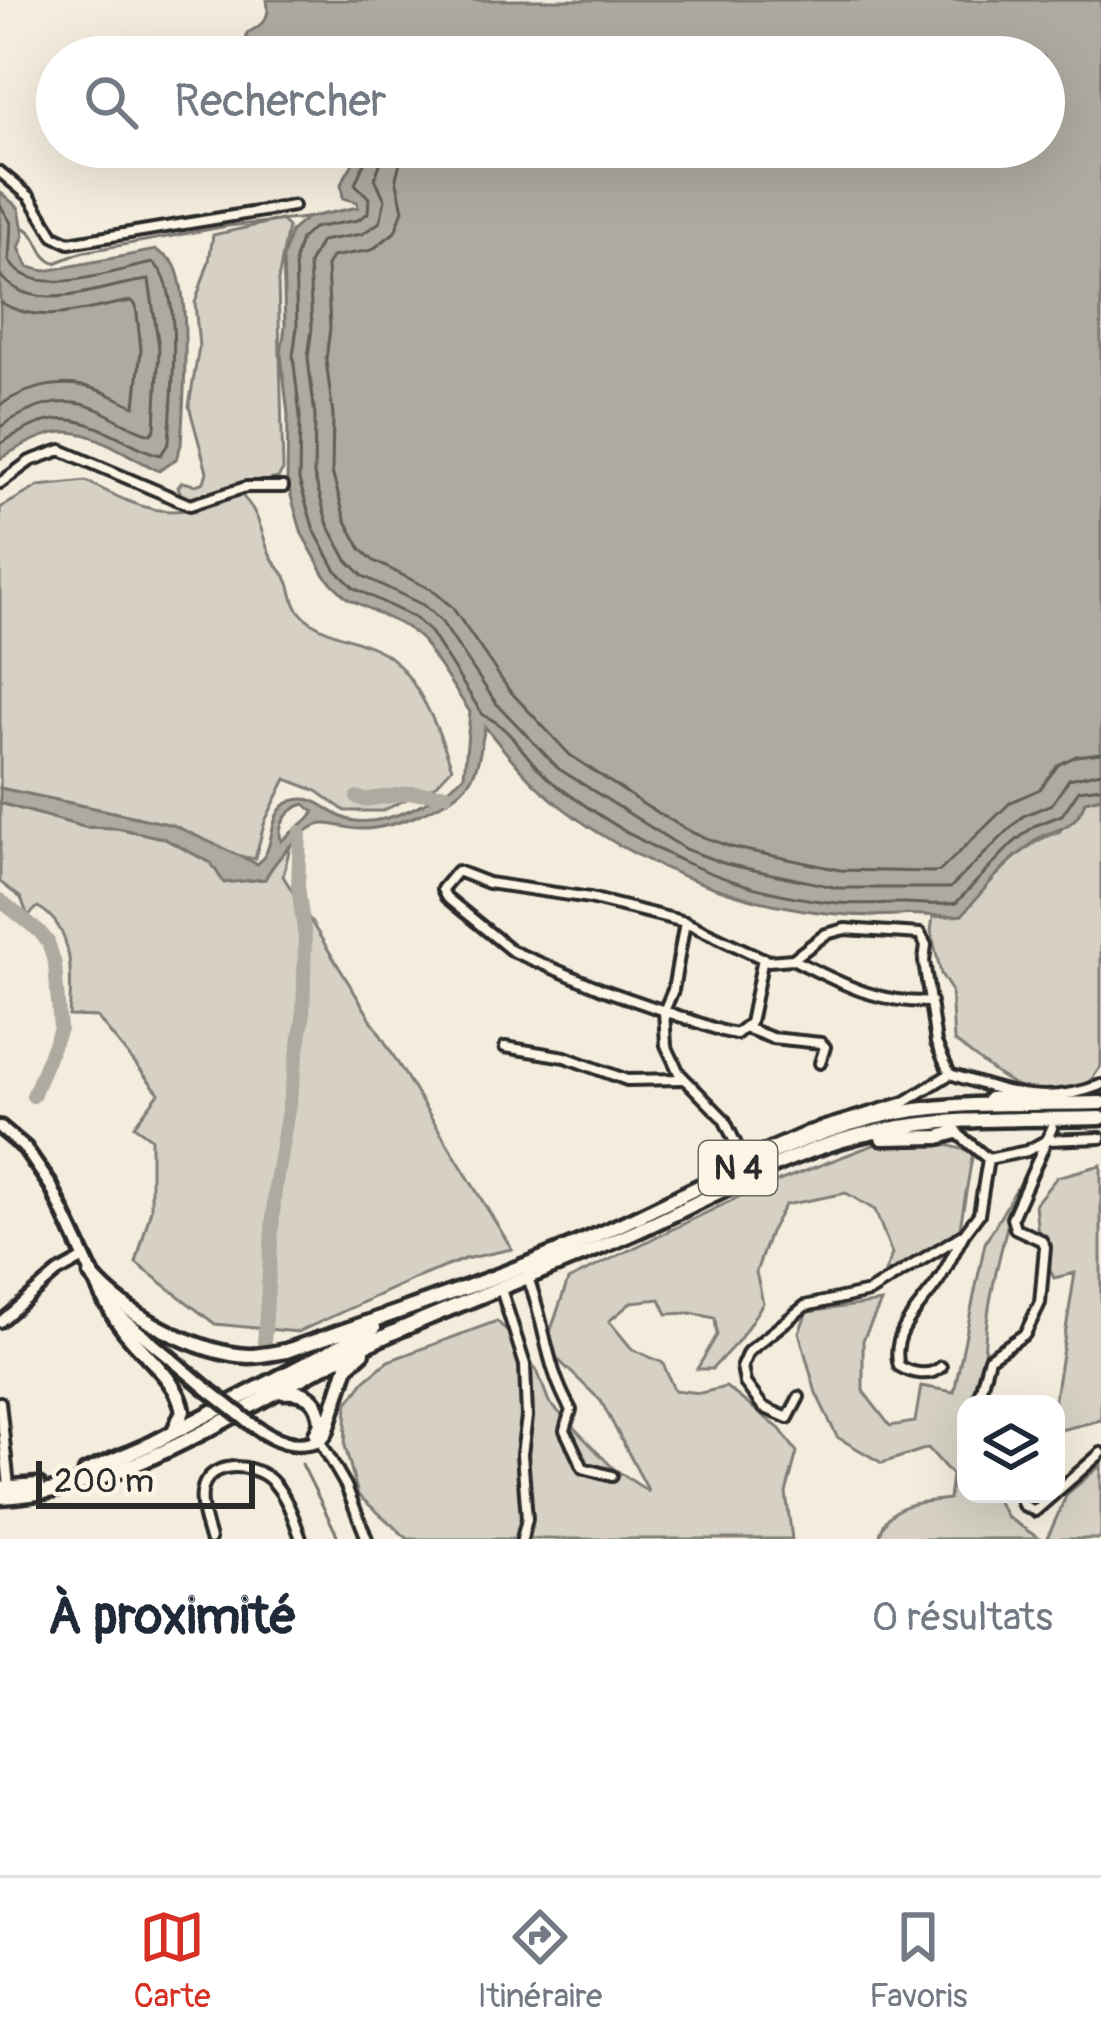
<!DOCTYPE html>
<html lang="fr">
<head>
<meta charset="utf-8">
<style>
  body { margin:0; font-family:Pangolin,sans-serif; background:#f2f2f3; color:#1f2937 }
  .controls { position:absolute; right:36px; bottom:36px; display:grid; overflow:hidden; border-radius:24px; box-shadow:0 12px 48px #0002 }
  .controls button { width:108px; height:108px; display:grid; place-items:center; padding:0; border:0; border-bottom:3px solid #e0e1e3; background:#fff; color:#1f2937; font:60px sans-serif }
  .scale { position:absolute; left:36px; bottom:30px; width:219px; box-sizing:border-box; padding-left:12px; border:6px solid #2b2b2b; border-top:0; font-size:33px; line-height:42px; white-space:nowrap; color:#2b2b2b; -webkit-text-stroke:9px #fcf5e5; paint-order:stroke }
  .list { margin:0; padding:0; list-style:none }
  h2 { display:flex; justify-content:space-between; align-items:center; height:156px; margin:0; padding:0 48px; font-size:51px }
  h2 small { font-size:39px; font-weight:400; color:#747a83 }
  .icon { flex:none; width:66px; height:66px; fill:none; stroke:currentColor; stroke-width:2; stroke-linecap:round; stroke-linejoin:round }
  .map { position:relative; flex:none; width:1101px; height:1539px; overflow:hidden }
  .search { position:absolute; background:#fff; box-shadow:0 12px 48px #0002; left:36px; right:36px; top:36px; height:132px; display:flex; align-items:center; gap:30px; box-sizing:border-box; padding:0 42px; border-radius:66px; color:#747a83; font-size:45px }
  .sheet { height:336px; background:#fff }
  nav { display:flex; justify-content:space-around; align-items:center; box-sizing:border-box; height:168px; border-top:3px solid #e0e1e3; background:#fff; font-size:33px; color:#747a83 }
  nav a { display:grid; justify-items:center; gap:6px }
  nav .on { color:#d93025 }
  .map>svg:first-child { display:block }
  .green { fill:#d6d1c4; stroke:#807e78; stroke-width:3 }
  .water { fill:#afaaa0; stroke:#7a7771; stroke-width:3; fill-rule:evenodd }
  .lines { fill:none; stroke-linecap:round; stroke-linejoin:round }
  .shore { stroke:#605e5a; stroke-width:3 }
  .stream { stroke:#7a7771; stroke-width:3 }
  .river { stroke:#afaaa0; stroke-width:14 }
  .minor-casing { stroke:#2b2b2b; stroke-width:16 }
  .major-casing { stroke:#2b2b2b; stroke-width:20 }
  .highway-casing { stroke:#2b2b2b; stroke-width:21 }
  .minor { stroke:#fcf5e5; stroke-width:8 }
  .major { stroke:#fcf5e5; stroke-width:10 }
  .highway { stroke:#fcf5e5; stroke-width:12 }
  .major-bridge-casing { stroke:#2b2b2b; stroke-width:20; stroke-linecap:butt }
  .major-bridge { stroke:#fcf5e5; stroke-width:10 }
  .labels { text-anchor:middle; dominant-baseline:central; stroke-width:9; stroke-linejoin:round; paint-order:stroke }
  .shield { fill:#fcf5e5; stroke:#6a6863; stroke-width:3 }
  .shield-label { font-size:33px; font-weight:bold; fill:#2b2b2b }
</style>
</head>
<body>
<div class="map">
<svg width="1101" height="1539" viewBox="0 0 1101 1539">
  <rect width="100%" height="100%" fill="#f4edde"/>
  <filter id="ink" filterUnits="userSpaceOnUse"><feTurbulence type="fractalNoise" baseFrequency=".00833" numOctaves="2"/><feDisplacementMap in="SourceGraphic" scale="24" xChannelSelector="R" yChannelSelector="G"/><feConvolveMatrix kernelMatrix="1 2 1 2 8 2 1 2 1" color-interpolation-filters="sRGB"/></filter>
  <g filter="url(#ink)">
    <!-- green -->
    <path class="green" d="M281,220L288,227L278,281L283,470L278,478C246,484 215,499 183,499L178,487L182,482L196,485L204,482L207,472L189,406L199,347L195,303L209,261L213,235Z
      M86,481C148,513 172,523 239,493C258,510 260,527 268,550C272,562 282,570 288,581C292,589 292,600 297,608C315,636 361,637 387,655C418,677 440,733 452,768L436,785L382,811H345L317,791L286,779L265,821L255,859L233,855L137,817L0,788V508L39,486Z
      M1101,797V1066L1087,1086C1020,1104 1005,1079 954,1041L951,990L941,974L931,931L933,917L962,915C984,888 1025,839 1058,833L1084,801Z
      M0,803L84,827L117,828L163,838L211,863L265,879L276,858L290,847L283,876L512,1249L465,1259L414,1279L298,1332L215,1324L136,1263L151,1209V1138L134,1126L159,1093L97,1017L69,1016C72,979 75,927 38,907L28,916L21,898L0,882Z
      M928,1140L973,1152L959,1233L881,1283L892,1254L875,1210L846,1193L785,1205L770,1232L756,1272L763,1303L739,1340L712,1369H697L717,1335L715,1318L691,1313L667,1314L660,1299L632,1302L609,1321L632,1349L663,1363L674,1390L701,1393L726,1387L780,1429L797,1452L786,1493L792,1539H408L358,1495L345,1446L347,1404L365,1380L388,1361L497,1321L522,1347L538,1373L549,1402L613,1468L649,1492L601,1401L545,1347L568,1280L745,1194L873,1145Z
      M1101,1165V1420L1056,1431L1054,1404L1075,1273L1054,1278L1039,1246L1035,1204L1057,1177Z
      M1017,1188C998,1262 978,1327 985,1404H966V1494H993L1007,1517L1040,1539H879C886,1502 918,1503 949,1499L952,1475L928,1448L882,1463L837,1437L816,1393L799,1332L807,1312L881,1302L863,1340V1391L890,1426L915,1422L921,1386L954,1392L985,1243Z
      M1101,1465V1539H1047L1067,1494Z"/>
    <!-- water -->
    <path class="water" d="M267,0H1101V797L1085,801C1078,824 1064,828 1044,835C1036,838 1029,847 1022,852C1000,867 980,895 962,915C941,918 919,913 898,915C778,923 630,870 540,789C520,771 502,747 485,727C481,743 480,765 470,780C452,806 392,829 361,829C347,830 329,820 315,826C298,834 274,862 265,879L224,883L211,863L163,838L117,828L84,827L0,803V788L173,825L257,864C278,849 265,811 292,801C315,793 325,811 344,818C378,832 441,799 464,775L470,712L422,640L408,628L347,598L326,577L302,534L287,482L288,415L281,354L285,327L283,258L291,231L306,218L358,207L357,202L343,198L341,184L362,147H1044V57H245L247,33C263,25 271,18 267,0ZM305,804L314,812L312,816L281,841C277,824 287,809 305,804Z
      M0,192L19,208L24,236L19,248L28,267L45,271L156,250C158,251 171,260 172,261C193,288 183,409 181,445L176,459L159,471C88,435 74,411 0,459Z"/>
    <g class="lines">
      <!-- shore -->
      <path class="shore" d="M371,147L355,184L369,198L368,213L358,220L313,228L301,239L295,260L297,327L293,356L300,416L299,480L314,530L335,569L354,588L415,618L430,632L483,715C513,727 529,766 555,784C641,848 730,893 838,903C859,905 881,903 902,903C920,903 938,906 956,903L1011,845L1034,826L1062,815L1079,790L1101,787
        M386,147L375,178L385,200L380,222L362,234L321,241L309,264L312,328L308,358L315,416L314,475L328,525L347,560L363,576L423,605L441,621L496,703L559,769L685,849L726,864L838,888H950L1023,816L1052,804L1069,779L1101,772
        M404,147L396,178L403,210L395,232L372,250L332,257L327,266L330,328L326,360L333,415L332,472L345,519L361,549L374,561L432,590L452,607L509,690L570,755L646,806L693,833L731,847L840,870L933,872L940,871L1011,802L1040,789L1058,765L1076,756L1101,753
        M0,205L11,223L9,261C34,301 112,271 152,263C185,279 171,407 169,442L161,455C148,453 137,446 125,440C71,413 52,411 0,444
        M0,275C36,319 102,284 149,280L159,348L155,429L151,434C133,430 116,418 99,410C64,393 30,407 0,427
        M0,302C42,328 88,307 132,301L136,306L141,349L135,406C122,402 111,394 98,390C64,378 29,386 0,405"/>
      <!-- stream -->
      <path class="stream" d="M23,227C40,234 37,256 55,263L83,252L228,226L306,218
        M302,1464L339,1539"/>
      <!-- river -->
      <path class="river" d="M357,797L364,800L410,793L446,794
        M0,900L39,931L48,942L55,964L60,1029L33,1096
        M264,1343L275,1188L303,1020L305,938L298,886L300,832"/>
      <!-- minor casing -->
      <g class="minor-casing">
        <path id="minor" d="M0,172L30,197L54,236L69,243L293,206
          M0,483L30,461L61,450L190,505L246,487H283
          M685,922L673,990L664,1011L666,1045L679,1073L724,1119L743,1159
          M763,958L750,1023L736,1034L722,1031L604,990L512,951L446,897L442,889L457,871L488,883L590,898L685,922L768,961L793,959L826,934L845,929L920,934L926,945L924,961L936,1043L950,1074
          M794,960C843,984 875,1003 931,1002
          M746,1028L772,1038L821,1043L825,1047L820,1063
          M505,1047L565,1057L627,1080L683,1079
          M957,1133L988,1159L1027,1151L1047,1140L1101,1138
          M731,1165L808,1131L905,1102L950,1074C1006,1092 1043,1107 1101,1085
          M528,1278C546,1325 545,1365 571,1410L565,1430L583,1468L612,1476
          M501,1289L525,1365L527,1417L522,1454L527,1519L522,1539
          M0,1322L57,1273L84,1258
          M941,1367C930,1377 912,1374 899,1366C889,1332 923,1305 939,1280C948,1266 955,1250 963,1236
          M799,1397L788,1418L763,1407L745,1383L742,1366L748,1352L805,1306L869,1292L964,1234L979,1214L988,1159
          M0,1402L9,1486
          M977,1404L989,1358L1025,1334L1040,1303L1045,1247L1041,1240L1015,1228L1012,1218L1052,1128
          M320,1441L346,1486L367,1539
          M1019,1494L1023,1505L1035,1511L1101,1453
          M210,1539C206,1524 200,1508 202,1492C207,1460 252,1462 271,1480C287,1496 294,1519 301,1539"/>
      </g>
      <!-- major casing -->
      <g class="major-casing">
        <path id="major" d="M0,1127L25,1148L51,1186L106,1304L207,1389
          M254,1426C275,1441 294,1449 320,1440"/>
      </g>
      <!-- highway casing -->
      <g class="highway-casing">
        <path id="highway" d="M990,1099L1018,1096
          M882,1138L939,1137L956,1132
          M91,1275C122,1313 198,1354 249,1356C261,1356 274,1353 286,1351C384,1317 483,1284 579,1243C677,1202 768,1144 873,1118C946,1100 1026,1105 1101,1103
          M111,1310C128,1345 178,1375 183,1411L174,1431
          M283,1392C306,1390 319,1399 321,1423L316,1434
          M320,1440L326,1432L347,1366L363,1352
          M86,1472L151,1444L374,1328
          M0,1488L38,1485
          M0,1497C123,1492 235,1411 341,1357C436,1310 537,1276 633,1233C717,1196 792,1147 884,1130C955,1116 1029,1120 1101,1118"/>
      </g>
      <!-- minor -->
      <use href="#minor" class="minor"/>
      <!-- major -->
      <use href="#major" class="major"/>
      <!-- highway -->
      <use href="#highway" class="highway"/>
      <!-- major-bridge casing -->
      <g class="major-bridge-casing">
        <path id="major-bridge" d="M207,1389L254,1426"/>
      </g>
      <!-- major-bridge -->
      <use href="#major-bridge" class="major-bridge"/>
    </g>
  </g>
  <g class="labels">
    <!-- shield labels -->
    <rect class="shield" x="699" y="1141" width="78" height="54" rx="9"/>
    <g class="shield-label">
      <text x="738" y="1168">N 4</text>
    </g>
  </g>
</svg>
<div class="controls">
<button><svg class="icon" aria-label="layers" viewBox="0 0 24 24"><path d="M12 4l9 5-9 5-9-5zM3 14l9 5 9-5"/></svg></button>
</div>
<div class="scale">200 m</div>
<div class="search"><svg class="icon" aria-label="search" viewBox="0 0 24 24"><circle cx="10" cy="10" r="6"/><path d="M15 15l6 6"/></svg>Rechercher</div>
</div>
<section class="sheet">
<h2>À proximité<small>0 résultats</small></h2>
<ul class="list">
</ul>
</section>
<nav>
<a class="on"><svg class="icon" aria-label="map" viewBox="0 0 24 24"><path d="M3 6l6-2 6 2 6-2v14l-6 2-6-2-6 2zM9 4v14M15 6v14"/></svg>Carte</a>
<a><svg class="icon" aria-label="directions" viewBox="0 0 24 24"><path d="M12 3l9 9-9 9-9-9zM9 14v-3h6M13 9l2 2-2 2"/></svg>Itinéraire</a>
<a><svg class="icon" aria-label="saved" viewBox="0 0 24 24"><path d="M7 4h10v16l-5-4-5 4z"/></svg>Favoris</a>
</nav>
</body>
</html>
